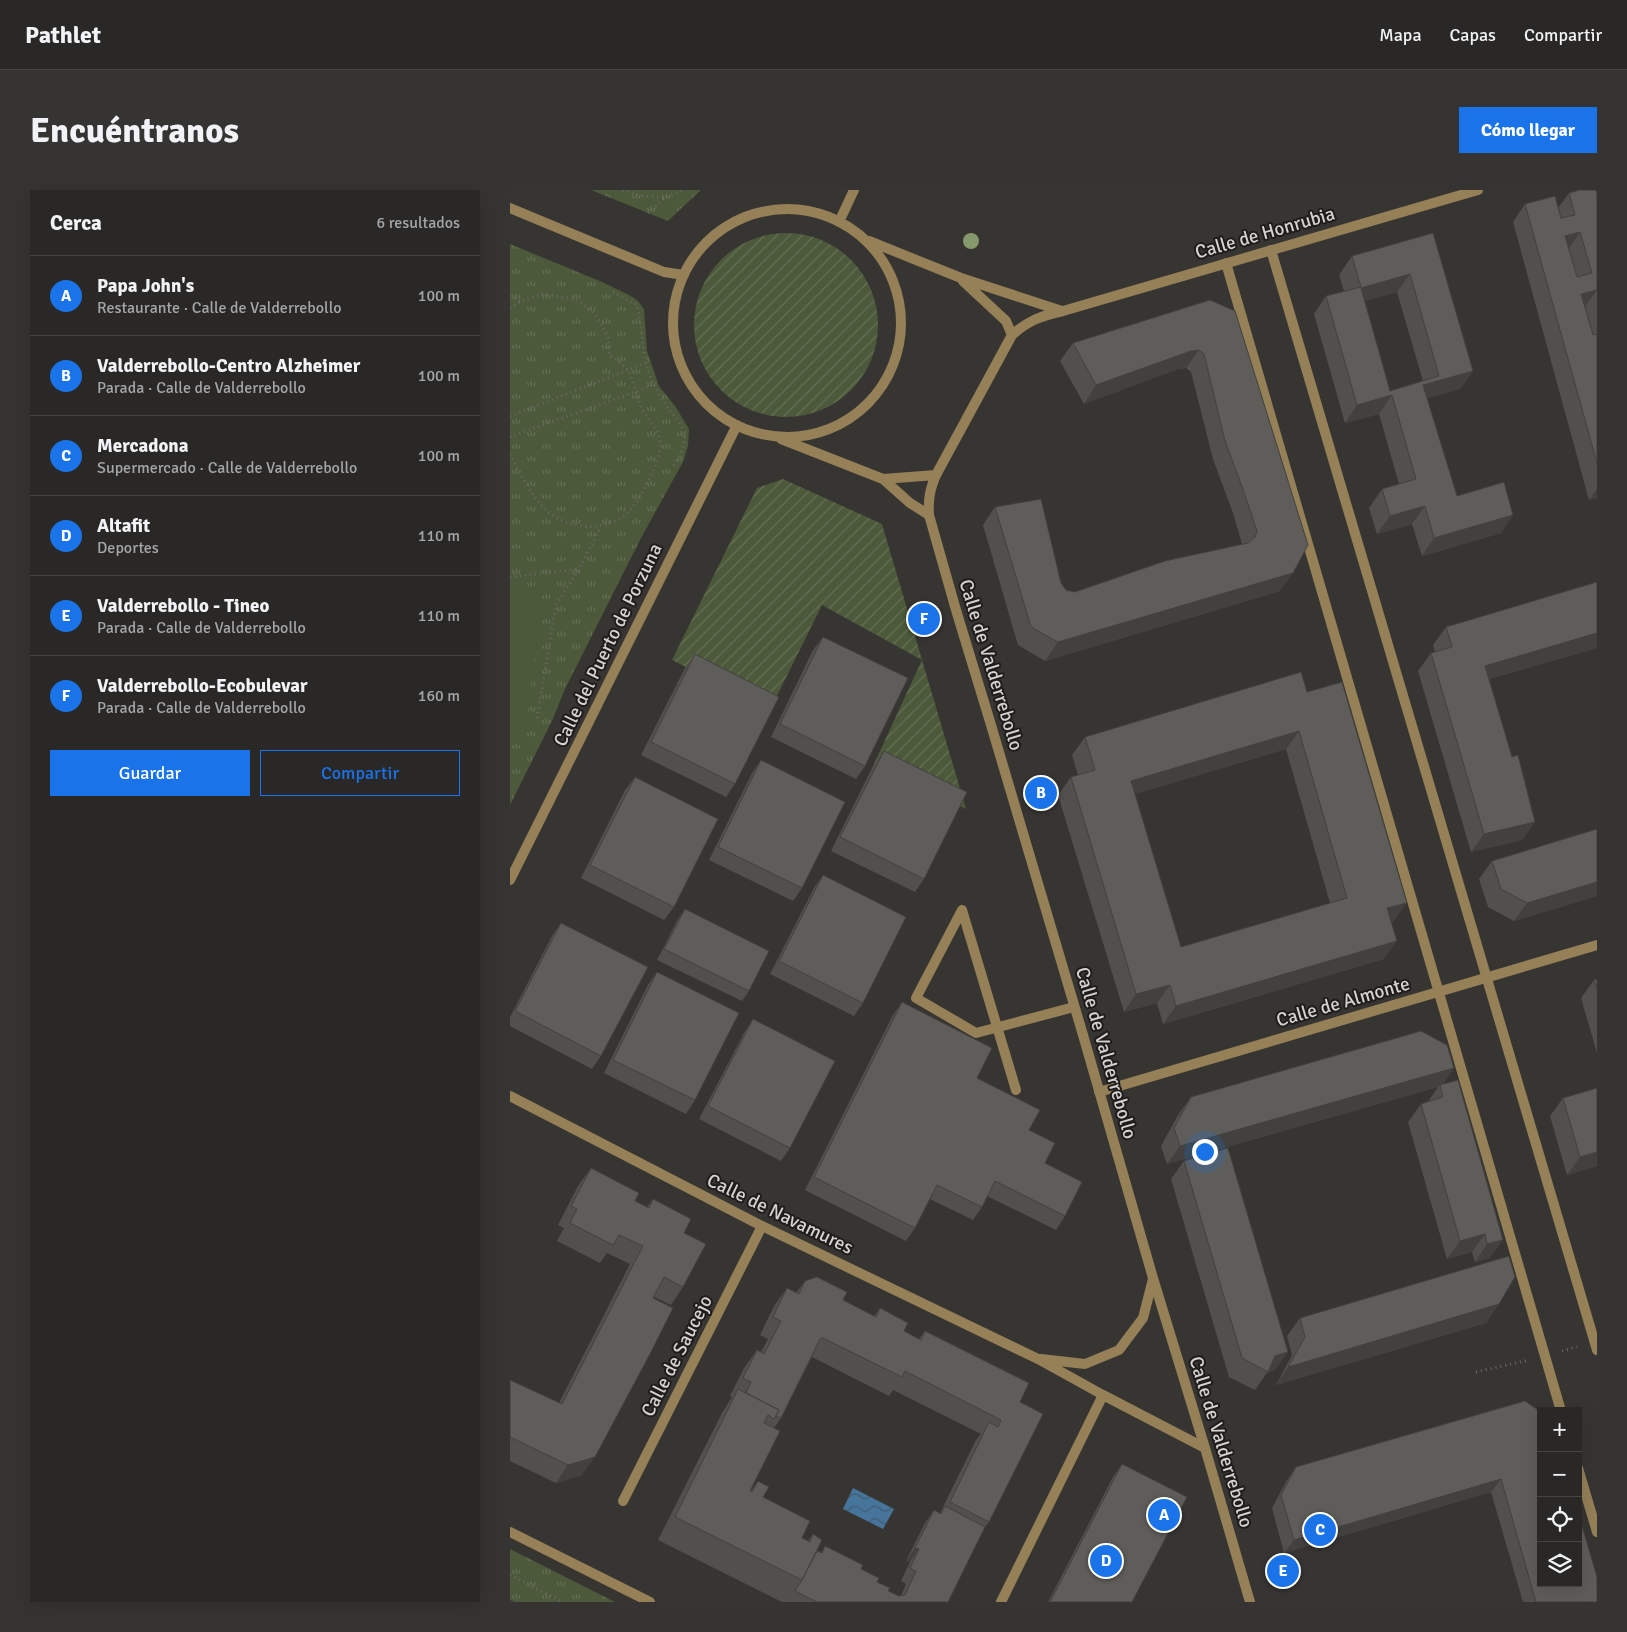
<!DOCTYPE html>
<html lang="es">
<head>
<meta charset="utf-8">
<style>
  body { margin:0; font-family:Signika,sans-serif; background:#353432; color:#f1f3f6 }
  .controls { position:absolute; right:15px; bottom:15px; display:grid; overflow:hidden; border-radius:0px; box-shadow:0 5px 20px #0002 }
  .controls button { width:45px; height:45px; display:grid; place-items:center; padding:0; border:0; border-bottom:1px solid #454443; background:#292826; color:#f1f3f6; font:25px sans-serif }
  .you { position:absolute; left:694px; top:961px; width:18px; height:18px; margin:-12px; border:4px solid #fff; border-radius:50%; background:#1a73e8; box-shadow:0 0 0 8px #1a73e833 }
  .badge { display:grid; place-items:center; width:32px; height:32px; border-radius:50%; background:#1a73e8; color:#fff; font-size:16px; font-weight:700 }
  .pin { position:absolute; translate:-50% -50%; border:2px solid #fff; box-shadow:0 1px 5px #0006 }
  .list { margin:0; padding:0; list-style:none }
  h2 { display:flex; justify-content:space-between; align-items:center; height:65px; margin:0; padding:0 20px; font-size:21px }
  h2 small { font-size:16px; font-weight:400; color:#a5a6a7 }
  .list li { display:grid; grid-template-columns:32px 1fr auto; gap:15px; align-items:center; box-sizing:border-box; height:80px; padding:0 20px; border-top:1px solid #454443 }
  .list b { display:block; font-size:19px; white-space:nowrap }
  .list p { margin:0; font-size:16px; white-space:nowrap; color:#a5a6a7 }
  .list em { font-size:16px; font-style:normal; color:#a5a6a7 }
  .actions { display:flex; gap:10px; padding:15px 20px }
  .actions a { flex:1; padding:11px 0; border:1px solid #1a73e8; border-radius:0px; text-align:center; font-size:18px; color:#1a73e8 }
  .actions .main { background:#1a73e8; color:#fff }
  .icon { flex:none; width:28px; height:28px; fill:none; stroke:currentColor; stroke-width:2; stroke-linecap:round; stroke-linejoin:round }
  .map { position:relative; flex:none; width:1087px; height:1412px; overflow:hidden; border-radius:0px }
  header { display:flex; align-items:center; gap:30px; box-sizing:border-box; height:70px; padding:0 25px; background:#292826; border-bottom:1px solid #454443 }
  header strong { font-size:24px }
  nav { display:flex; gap:28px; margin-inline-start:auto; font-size:18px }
  .intro { display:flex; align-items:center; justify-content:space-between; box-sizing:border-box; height:120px; padding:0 30px }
  h1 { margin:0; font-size:35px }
  .button { padding:12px 22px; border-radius:0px; background:#1a73e8; color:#fff; font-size:18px; font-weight:700 }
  main { display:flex; gap:30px; padding:0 30px }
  aside { flex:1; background:#292826; border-radius:0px; box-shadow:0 5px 20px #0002 }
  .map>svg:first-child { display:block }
  .grass { fill:url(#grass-tufts) }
  .garden { fill:url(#garden-furrows) }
  .pitch { fill:#4c593a }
  .water { fill:url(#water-waves) }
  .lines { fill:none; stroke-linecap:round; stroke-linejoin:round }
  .path { stroke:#6a6966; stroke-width:3; stroke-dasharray:1 4; stroke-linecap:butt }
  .service { stroke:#958057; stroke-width:10 }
  .pedestrian { stroke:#958057; stroke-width:10 }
  .minor { stroke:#958057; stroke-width:10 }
  .tree { fill:#86996c }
  .wall { fill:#52504d; fill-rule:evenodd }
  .shaded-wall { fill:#42413e }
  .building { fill:#5f5d59; stroke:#42413e; fill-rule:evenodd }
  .labels { text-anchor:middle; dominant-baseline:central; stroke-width:4; stroke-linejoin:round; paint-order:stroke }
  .street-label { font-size:19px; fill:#d4d3d1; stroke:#1e1d1b }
</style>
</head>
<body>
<header>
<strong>Pathlet</strong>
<nav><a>Mapa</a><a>Capas</a><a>Compartir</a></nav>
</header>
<div class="intro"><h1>Encuéntranos</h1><a class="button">Cómo llegar</a></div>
<main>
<aside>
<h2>Cerca<small>6 resultados</small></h2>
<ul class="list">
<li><span class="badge">A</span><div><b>Papa John's</b><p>Restaurante · Calle de Valderrebollo</p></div><em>100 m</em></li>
<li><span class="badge">B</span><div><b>Valderrebollo-Centro Alzheimer</b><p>Parada · Calle de Valderrebollo</p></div><em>100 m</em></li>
<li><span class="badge">C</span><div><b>Mercadona</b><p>Supermercado · Calle de Valderrebollo</p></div><em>100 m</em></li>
<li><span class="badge">D</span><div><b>Altafit</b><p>Deportes</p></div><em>110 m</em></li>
<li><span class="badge">E</span><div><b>Valderrebollo - Tineo</b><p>Parada · Calle de Valderrebollo</p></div><em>110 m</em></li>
<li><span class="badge">F</span><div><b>Valderrebollo-Ecobulevar</b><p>Parada · Calle de Valderrebollo</p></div><em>160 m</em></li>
</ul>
<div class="actions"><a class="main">Guardar</a><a>Compartir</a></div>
</aside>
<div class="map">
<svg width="1087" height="1412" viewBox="0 0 1087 1412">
  <defs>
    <pattern id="grass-tufts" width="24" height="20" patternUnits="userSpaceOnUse" patternTransform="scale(1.25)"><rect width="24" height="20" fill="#4c593a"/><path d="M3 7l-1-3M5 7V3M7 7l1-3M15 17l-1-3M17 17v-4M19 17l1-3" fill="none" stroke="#657055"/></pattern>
    <pattern id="garden-furrows" width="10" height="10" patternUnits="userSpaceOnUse" patternTransform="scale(1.25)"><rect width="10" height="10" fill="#4c593a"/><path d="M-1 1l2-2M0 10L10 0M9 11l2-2" fill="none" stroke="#657055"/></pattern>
    <pattern id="water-waves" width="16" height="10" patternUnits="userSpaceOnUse" patternTransform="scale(1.25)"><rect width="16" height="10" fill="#46749b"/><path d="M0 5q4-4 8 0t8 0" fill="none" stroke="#435c72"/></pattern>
  </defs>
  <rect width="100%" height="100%" fill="#373532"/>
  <!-- grass -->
  <path class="grass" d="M81,0H191L158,31Z
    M0,54L92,92L119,105L128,111L134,119L137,161L149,196L165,216L179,239L178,256L173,272L131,348L54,501L43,529L0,615Z
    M0,1359L105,1412H5L0,1410Z"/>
  <!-- garden -->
  <path class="garden" d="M184 135a92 92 0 1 1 184 0a92 92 0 1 1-184 0Z
    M273,289L372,334L456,619L364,574L412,470L312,415L260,520L162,470L247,298Z"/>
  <!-- pitch -->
  <path class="pitch" d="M34,397L16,532L0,560V405Z"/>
  <!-- water -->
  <path class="water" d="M343,1298L384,1319L373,1339L333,1319Z"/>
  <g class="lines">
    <!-- path -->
    <path class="path" d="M113,0L134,6L154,8L173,0
      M138,23L154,8
      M103,102L127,115C133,138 131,161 139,183C143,194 149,205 155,214C161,224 171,231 174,243C177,256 168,267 163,278
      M0,106L11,111
      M0,118L11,111L33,104L63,109L79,118L91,133L98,148L99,165C104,169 113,174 117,179C121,184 127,206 130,214C135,226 145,235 149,247C153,262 145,278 138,291C132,303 125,317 115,325C91,343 60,339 37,321C23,309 8,280 0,264
      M0,226L136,173
      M0,247L144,195
      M0,387L68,379
      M27,528L46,415L69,379L91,337
      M1052,1161L1067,1157
      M966,1182L1019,1170
      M0,1385L53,1412"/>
    <!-- service -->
    <path class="service" d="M452,720L406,808L466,843L564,817
      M452,720L506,900"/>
    <!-- pedestrian -->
    <path class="pedestrian" d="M761,60L1087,1160
      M716,73L1051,1221
      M1068,1278L1087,1342"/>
    <!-- minor -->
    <path class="minor" d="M0,18L154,82L174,85
      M163 133a114 114 0 1 1 228 0a114 114 0 1 1-228 0Z
      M329,32L344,0
      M359,51L451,88L552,121
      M453,91L496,131L502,145
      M271,249L373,289L400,313L419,325
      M373,289L426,285
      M0,690L227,235
      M589,902L1087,755
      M0,906L252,1036L528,1169L593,1205L695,1258
      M531,1169L575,1174L609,1160L633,1128L643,1089
      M113,1311L252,1036
      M0,1342L140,1412
      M491,1412L593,1205
      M740,1412L695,1258L643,1088L573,845L481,535L446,420L419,325C418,309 420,299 426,285L502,145C519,130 531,126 553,121L968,0"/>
  </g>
  <!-- trees -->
  <circle class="tree" cx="461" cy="51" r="8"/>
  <!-- wall -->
  <path class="wall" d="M1059,3L1087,4V308L1079,310L1003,32L1015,14L1048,18Z
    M923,43L963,181L950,199L917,208L947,306L1003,325L991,343L912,366L902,334L867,344L859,318L872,299L889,294L869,224L835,233L804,124L816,106L834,101L829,85L842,66ZM887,102L913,191L880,201L855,111Z
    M700,110L770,401L535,471L508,455L473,335L485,317L551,393L556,400L565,402L732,354L723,323L703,269L681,182L676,178L668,179L574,214L550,171L563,153Z
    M1087,392V458L979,489L1002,567L1012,650L961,662L908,481L921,463L925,462L923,455L936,437Z
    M313,447L355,576L346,589L261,547L303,460Z
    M185,464L225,594L216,607L131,565L175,478Z
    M797,502L884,731L881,732L874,769L653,834L647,813L614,822L548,605L561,587L568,585L562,565L575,547ZM776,559L820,713L671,757L625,604Z
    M374,561L414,689L405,702L321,661L364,574Z
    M251,570L292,698L283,711L199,670L242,583Z
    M125,587L164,717L154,730L71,688L115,600Z
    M1087,639V706L1004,731L978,717L969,689L982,671Z
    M313,685L353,813L344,826L260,784L304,698Z
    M175,719L239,801L232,811L147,770L168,729Z
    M51,733L91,866L82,879L0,836V827L42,746Z
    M147,782L185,910L176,924L94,883L138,795Z
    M1087,789V863L1071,808L1084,790Z
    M392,812L519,940L535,973L555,1026L546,1040L477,1006L472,1017L463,1030L420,1009L405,1038L396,1051L295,1000L383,825Z
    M243,829L280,958L271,971L189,929L234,843Z
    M944,878L933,894L948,890L980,1068L965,1072L962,1062L937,1069L898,932L911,914L918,912L928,897L657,974L651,956L668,925L681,907Z
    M1087,898V976L1057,985L1040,926L1053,908Z
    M674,971L765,1180L757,1183L745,1200L719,1187L661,989Z
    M81,978L125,1011L137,1017L143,1009L174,1043L173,1097L161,1115L144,1107L72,1285L46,1293L0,1271V1190L49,1213L120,1074L97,1063L90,1073L47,1051L54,1038L48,1035L68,996Z
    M295,1091L364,1126L370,1118L394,1141L409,1149L415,1141L510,1212L479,1332L475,1337L438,1412H272L148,1350L212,1223L222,1207L220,1206L234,1178L247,1160L251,1162L258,1149L250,1145L264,1116L277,1098L286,1103ZM302,1167L379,1206L383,1200L471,1244L466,1250L431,1321L430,1323L424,1320L415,1333L396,1371L400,1372L391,1391L396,1394L391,1406H389L378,1401L351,1379L315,1356L311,1363L307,1361L303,1344L298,1351L292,1348L253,1307L248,1291L240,1302L264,1238L271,1228Z
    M989,1114L976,1133L766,1195L782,1165L777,1146L790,1128Z
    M1015,1211L1087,1412H1013L981,1302L774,1363L762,1318L777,1290L786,1277Z
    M612,1274L622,1412H538L603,1287Z"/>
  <!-- shaded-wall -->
  <path class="shaded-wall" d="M1070,42L1058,60L1055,46Z
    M900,84L887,102L838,116L851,98Z
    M1087,100L1074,118L1071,104Z
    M689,160L676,178L668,179L574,214L586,195L681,161Z
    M963,181L950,199L901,213L913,195Z
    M882,205L869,224L835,233L847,215Z
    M1087,299V308L1079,310Z
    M915,316L902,334L867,344L880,326Z
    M1003,325L991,343L912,366L924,348Z
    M783,383L770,401L535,471L548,452Z
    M1087,443V458L962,494L975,476Z
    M789,541L776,559L608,609L621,591Z
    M1025,632L1012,650L961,662L974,644Z
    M1087,692V706L1004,731L1017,713Z
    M897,713L884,731L865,736L877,718Z
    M887,751L874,769L653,834L666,816Z
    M660,795L647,813L614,822L626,804Z
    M944,878L931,897L930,895L928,897L657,974L670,956Z
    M1087,962V976L1057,985L1070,967Z
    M975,1044L962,1062L937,1069L950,1051Z
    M993,1050L980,1068L965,1072L977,1054Z
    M989,1114L976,1133L766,1195L778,1177Z
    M778,1162L765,1180L757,1183L765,1166Z
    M85,1267L72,1285L46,1293L58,1275Z
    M991,1289L981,1302L774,1363L784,1350Z
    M405,1358L409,1359L400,1372L396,1371Z"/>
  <!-- building -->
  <path class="building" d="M1069,0H1086L1087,4V100L1071,104L1083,145L1087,144V273L1015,14L1045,6L1051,28L1065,25L1059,3ZM1070,42L1082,83L1067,87L1055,46Z
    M923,43L963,181L913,195L947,306L994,292L1003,325L924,348L915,316L880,326L872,299L906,289L882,205L847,215L816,106L851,97L842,66ZM900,84L929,186L880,201L851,98Z
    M700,110L725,121L798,355L783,383L548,452L521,437L485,317L531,309L551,393L556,400L565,402L655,371L738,353L745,347L747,341L735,305L715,251L694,164L689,160L681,161L586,195L563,153Z
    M1087,392V443L975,476L1002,567L1008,565L1025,632L974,644L921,463L942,457L936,437Z
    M313,447L398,488L355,576L270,534Z
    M185,464L269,507L225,594L141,552Z
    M791,482L797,502L832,492L897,713L877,718L887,751L666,816L660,795L626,804L561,587L585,580L575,547ZM789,541L837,708L671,757L621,591Z
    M374,561L457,602L414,689L330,647Z
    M251,570L335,612L292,698L208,657Z
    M125,587L208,629L164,717L80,675Z
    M1087,639V692L1017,713L991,699L982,671Z
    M313,685L396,727L353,813L269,771Z
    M175,719L259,761L239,801L154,759Z
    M51,733L138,777L91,866L5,821Z
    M147,782L229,823L185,910L103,870Z
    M1087,789V800L1084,790Z
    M392,812L482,858L467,888L530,920L519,940L545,953L535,973L572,992L555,1026L485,991L472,1017L427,995L405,1038L304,987Z
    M243,829L325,871L280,958L198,916Z
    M911,841L937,855L944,878L670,956L664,938L681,907Z
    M948,890L993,1050L977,1054L975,1044L950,1051L911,914L933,907L930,895Z
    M1087,898V962L1070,967L1053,908Z
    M718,958L778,1162L765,1166L758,1182L732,1168L674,971Z
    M81,978L129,1003L125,1011L139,1018L143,1009L181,1029L174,1043L196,1054L173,1097L154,1087L143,1108L163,1118L141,1162L85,1267L58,1275L0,1247V1190L52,1214L133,1056L109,1045L103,1055L60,1033L67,1019L61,1016Z
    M999,1066L1005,1087L989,1114L778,1177L795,1147L790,1128Z
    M307,1087L337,1102L333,1110L366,1127L370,1118L398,1133L394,1141L411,1150L415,1141L519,1193L510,1212L533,1224L479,1332L440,1312L479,1232L488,1237L491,1230L395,1181L392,1187L313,1148L310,1149L271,1228L266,1226L269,1220L236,1203L241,1192L233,1188L247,1160L254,1164L271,1131L263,1127L277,1098L289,1104L295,1091Z
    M228,1199L269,1220L264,1229L258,1225L254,1233L270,1241L240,1301L242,1302L248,1291L259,1297L253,1307L300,1331L292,1348L300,1352L303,1344L312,1350L292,1390L165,1327Z
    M1015,1211L1031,1222V1393H1068V1322L1087,1387V1412H1026L991,1289L784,1350L771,1305L786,1277Z
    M612,1274L677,1307L622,1412H540Z
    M435,1316L475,1337L438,1412H307L285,1401L292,1390L307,1361L312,1363L315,1356L353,1375L351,1379L369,1388L367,1392L380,1398L378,1401L389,1406L395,1405L406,1381L400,1378L409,1359L405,1358L424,1320L431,1324Z"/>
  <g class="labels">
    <!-- street labels -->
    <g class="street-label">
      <text transform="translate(755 43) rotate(-16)">Calle de Honrubia</text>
      <text transform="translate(98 455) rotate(-64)">Calle del Puerto de Porzuna</text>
      <text transform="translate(481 475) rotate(73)">Calle de Valderrebollo</text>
      <text transform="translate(833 812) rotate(-16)">Calle de Almonte</text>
      <text transform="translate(596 863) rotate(74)">Calle de Valderrebollo</text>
      <text transform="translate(270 1024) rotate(26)">Calle de Navamures</text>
      <text transform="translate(167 1166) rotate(-63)">Calle de Saucejo</text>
      <text transform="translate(711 1252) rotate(73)">Calle de Valderrebollo</text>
    </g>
  </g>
</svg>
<div class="controls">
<button>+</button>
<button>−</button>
<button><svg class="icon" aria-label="locate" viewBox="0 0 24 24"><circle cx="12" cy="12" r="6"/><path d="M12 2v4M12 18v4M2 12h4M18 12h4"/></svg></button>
<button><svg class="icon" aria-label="layers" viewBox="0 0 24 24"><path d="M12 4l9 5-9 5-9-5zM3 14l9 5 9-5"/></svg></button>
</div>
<div class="you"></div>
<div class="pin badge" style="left:654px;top:1325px">A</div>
<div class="pin badge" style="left:531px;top:603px">B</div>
<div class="pin badge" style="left:810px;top:1340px">C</div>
<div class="pin badge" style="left:596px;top:1371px">D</div>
<div class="pin badge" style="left:773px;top:1381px">E</div>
<div class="pin badge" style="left:414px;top:429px">F</div>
</div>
</main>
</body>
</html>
